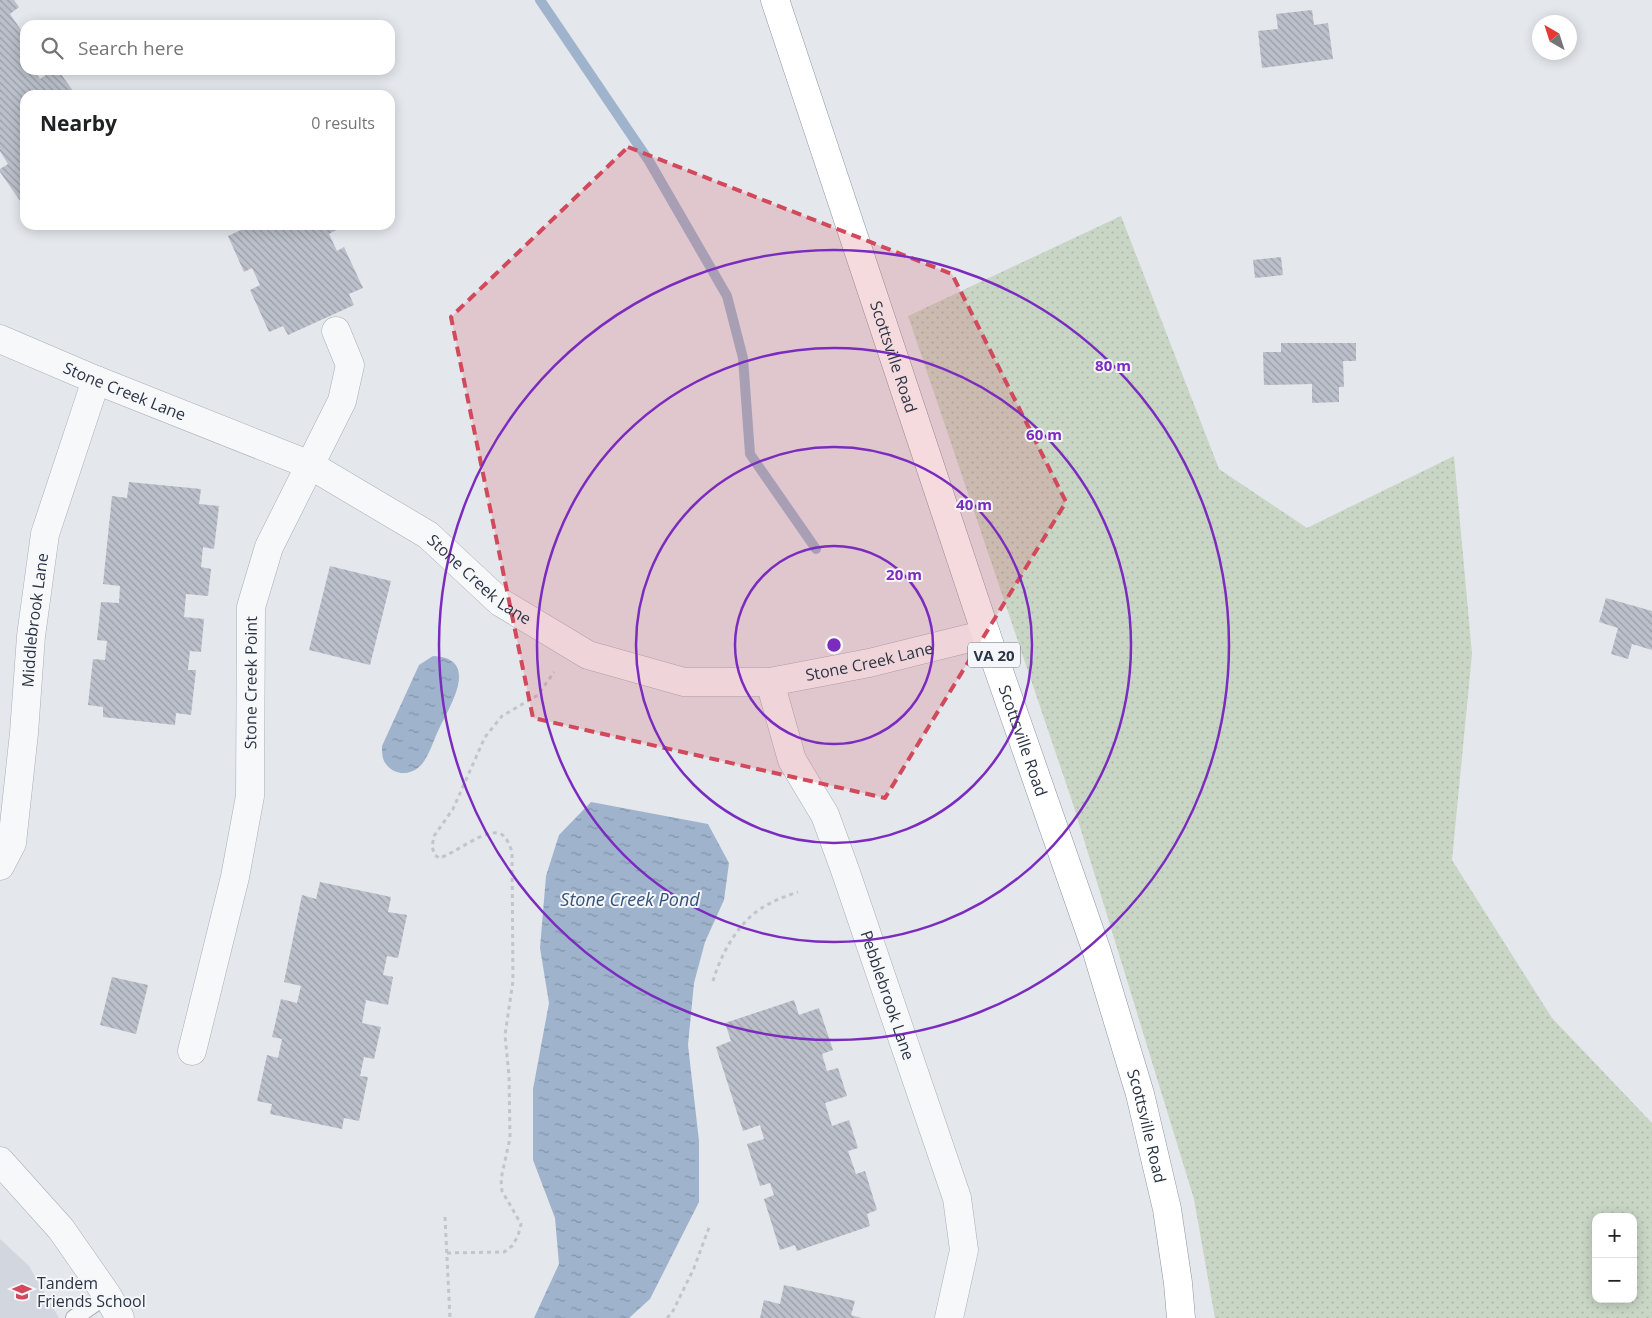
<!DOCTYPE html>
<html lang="en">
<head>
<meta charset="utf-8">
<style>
  body { margin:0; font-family:"Open Sans",sans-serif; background:#f2f2f2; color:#202124 }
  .controls { position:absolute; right:15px; bottom:15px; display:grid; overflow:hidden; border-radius:10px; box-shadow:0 2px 12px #0003 }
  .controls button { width:45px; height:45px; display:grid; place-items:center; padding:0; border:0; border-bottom:1px solid #e0e0e0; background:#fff; color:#202124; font:25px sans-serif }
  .compass { position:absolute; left:1532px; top:15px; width:45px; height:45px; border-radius:50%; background:#fff; box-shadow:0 2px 12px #0003; rotate:321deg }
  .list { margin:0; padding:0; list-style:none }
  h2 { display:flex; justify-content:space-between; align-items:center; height:65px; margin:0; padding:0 20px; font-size:21px }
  h2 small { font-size:16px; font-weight:400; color:#757577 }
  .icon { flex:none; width:28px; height:28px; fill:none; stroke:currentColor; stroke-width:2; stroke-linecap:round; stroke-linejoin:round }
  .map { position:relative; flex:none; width:1652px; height:1318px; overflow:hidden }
  .search { position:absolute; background:#fff; box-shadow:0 2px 12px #0003; left:20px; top:20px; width:375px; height:55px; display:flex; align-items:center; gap:12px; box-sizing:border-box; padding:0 18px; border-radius:15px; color:#757577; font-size:19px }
  .panel { position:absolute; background:#fff; box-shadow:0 2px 12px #0003; left:20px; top:90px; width:375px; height:140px; border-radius:15px }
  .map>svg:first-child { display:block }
  .built { fill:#d2d6de }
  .grass { fill:url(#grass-dots); fill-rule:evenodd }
  .water { fill:url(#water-ripples) }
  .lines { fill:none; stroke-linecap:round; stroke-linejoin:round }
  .stream { stroke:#9fb4cc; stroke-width:10 }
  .building { fill:url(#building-back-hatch) }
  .service-casing { stroke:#a9aeb7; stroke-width:18 }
  .minor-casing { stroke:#a9aeb7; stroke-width:29 }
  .tertiary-casing { stroke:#a9aeb7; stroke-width:29 }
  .trunk-casing { stroke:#8b94a3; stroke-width:29 }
  .path { stroke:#c2c5cb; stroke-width:3; stroke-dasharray:4 4; stroke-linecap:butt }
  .service { stroke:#f7f8fa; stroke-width:16 }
  .minor { stroke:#f7f8fa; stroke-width:28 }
  .tertiary { stroke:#f7f8fa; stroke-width:28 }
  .trunk { stroke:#fff; stroke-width:28 }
  .marked { fill:#d1495b; fill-opacity:0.2; stroke:#d1495b; stroke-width:4; stroke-dasharray:10 6; stroke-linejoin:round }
  .ring { fill:none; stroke:#7b2cbf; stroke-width:2.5 }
  .labels { text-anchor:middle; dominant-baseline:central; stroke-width:4; stroke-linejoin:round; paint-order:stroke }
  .shield { fill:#f4f6f9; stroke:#676e7b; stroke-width:1 }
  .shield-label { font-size:15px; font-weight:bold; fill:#2b3445 }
  .street-label { font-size:16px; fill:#2b3445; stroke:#f4f6f9 }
  .poi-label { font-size:16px; fill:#2b3445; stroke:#f4f6f9; text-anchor:start }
  .water-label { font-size:18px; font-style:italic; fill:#34527a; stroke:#f4f6f9 }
  .centre { fill:#7b2cbf; stroke:#f4f6f9; stroke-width:2.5 }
  .ring-label { font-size:15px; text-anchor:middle; font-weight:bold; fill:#7b2cbf; stroke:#f4f6f9; stroke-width:4; stroke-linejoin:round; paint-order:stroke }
</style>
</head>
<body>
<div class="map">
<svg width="1652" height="1318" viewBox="0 0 1652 1318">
  <defs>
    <pattern id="grass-dots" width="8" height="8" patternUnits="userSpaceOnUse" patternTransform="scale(1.25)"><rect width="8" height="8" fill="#c9d6c5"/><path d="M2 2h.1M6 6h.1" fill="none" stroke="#adb8ab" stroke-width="1.8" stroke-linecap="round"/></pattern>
    <pattern id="water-ripples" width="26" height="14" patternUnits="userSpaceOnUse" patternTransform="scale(1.25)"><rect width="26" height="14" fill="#9fb4cc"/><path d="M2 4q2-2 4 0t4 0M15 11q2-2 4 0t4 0" fill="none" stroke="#8293a7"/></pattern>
    <pattern id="building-back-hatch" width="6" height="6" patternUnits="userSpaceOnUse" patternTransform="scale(1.25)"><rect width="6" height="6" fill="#bbc0ca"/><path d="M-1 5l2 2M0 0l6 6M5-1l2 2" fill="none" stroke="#989da6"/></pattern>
  </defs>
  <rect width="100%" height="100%" fill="#e4e7ec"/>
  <!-- built -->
  <path class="built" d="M0,1239L29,1266L59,1318H0Z"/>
  <!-- grass -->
  <path class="grass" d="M1121,216L1219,469L1307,528L1454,456L1472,654L1452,860L1552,1018L1652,1123V1318H1215L1194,1199L1073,804L908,316ZM1596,1217H1633V1299H1596Z"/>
  <!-- water -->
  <path class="water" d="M433,656C481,658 450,706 439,729C434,739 429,756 422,764C411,777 392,776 384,761C382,757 382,751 382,746L419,665Z
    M591,802L708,824L729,863L724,900L705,942L694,983L688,1045L699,1141V1202L650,1299L629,1318H534L559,1264L555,1218L533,1160V1089L549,1003L540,948L546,876L559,835Z"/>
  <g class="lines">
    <!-- stream -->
    <path class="stream" d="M540,0L649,161L727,296L743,358L750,454L816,549"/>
  </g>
  <!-- building -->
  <path class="building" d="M0,0H14L19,7L10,14L21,30L25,28V70H34L40,79L53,70H58L76,95H25V208L0,172V169L8,164L0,151Z
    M1312,10L1314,25L1328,23L1333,59L1262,68L1258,31L1278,29L1276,14Z
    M241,225H337L338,229L329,234L337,251L344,247L363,288L349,294L354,305L288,335L283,326L269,332L250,290L260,285L252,268L244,272L228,236L243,229Z
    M1281,257L1283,275L1255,278L1253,260Z
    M1281,343H1356V361H1343L1344,387H1339V402L1312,403V384L1264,385L1263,352H1281Z
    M129,482L201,489L199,504L219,506L214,549L203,547L201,567L211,569L208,596L186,594L184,617L204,619L201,652L190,651L188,670H196L191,715L176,713L175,725L103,717V707L88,705L93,659L105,660L107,641L97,640L101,602L119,603L120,586L103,584L112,496L127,498Z
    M330,566L391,581L370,665L309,650Z
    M1606,598L1652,611V650L1632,644L1628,659L1611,654L1618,628L1599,622Z
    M320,882L391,897L388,912L407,915L398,958L387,956L383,975L393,977L388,1005L366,1000L362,1023L381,1027L374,1059L364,1057L360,1076L368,1077L359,1121L344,1118L342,1129L270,1114L272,1104L257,1101L267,1055L278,1058L282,1039L272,1037L281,999L297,1003L301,986L284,982L302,895L316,899Z
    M112,977L148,985L136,1034L100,1025Z
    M794,1000L799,1015L819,1008L833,1050L822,1054L827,1071L838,1068L847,1096L825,1103L832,1126L849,1120L858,1148L848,1151L856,1174L865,1171L877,1210L867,1214L870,1226L797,1251L795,1245L780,1250L764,1199L774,1195L770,1183L760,1186L747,1144L764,1139L760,1125L743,1131L716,1047L731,1041L725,1023Z
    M784,1285L855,1301L851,1315L861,1318H760L764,1300L780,1304Z"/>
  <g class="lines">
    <!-- service casing -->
    <g class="service-casing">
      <path id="service" d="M74,1318L107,1295"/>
    </g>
    <!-- minor casing -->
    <g class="minor-casing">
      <g id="minor">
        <path id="s1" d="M0,339L96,380L310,465L428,535L500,602L588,655L684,682H770L869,663L986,634"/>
        <path id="s2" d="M770,682L792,760L825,815L845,870L957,1198L964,1250L949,1318"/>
        <path id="s3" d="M0,866L12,843L24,733L31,636L45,534L96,380"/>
        <path id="s4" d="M192,1051L235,877L250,796L251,607L269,547L342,401L350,365L336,331"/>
      </g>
    </g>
    <!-- tertiary casing -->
    <g class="tertiary-casing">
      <path id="tertiary" d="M0,1161L61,1229L107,1295L120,1318"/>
    </g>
    <!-- trunk casing -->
    <g class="trunk-casing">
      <g id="trunk">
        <path id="s5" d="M775,0L986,634L1097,952L1140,1094L1167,1209L1178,1283L1181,1318"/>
      </g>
    </g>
    <!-- path -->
    <path class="path" d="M713,981C720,957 735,928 756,912C768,903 783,897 798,892
      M445,1217L450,1318
      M447,1253L504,1252L512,1246L518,1236L521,1224L502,1191L501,1179L510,1138L509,1076L505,1035L513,981L512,851C509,845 507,837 501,834C486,827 455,854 439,858L435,855L432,847L434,836L453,809L485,737L502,716L538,695L554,672
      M667,1318L672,1313L694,1268L710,1225"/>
    <!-- service -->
    <use href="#service" class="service"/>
    <!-- minor -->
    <use href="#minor" class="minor"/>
    <!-- tertiary -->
    <use href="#tertiary" class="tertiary"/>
    <!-- trunk -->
    <use href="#trunk" class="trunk"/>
  </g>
  <!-- marked area -->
  <path class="marked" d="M628,147L952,274L1066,502L885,798L533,718L451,317Z"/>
  <!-- distance rings -->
  <g class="ring">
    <circle cx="834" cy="645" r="99"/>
    <circle cx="834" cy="645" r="198"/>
    <circle cx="834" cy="645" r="297"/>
    <circle cx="834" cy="645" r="395"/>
  </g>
  <!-- icons -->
  <defs>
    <g id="school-bare" transform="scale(1.5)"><path d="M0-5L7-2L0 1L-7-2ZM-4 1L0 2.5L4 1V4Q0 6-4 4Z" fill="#d1495b" stroke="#f4f6f9" stroke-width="2.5" paint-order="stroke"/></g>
  </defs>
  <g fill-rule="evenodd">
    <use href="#school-bare" x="22" y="1292"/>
  </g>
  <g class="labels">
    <!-- shield labels -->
    <rect class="shield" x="968" y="642.5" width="52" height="25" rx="4"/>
    <g class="shield-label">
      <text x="994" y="655">VA 20</text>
    </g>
    <!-- street labels -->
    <g class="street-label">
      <text stroke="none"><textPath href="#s5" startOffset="376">Scottsville Road</textPath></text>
      <text stroke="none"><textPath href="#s1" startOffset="135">Stone Creek Lane</textPath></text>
      <text stroke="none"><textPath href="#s1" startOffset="540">Stone Creek Lane</textPath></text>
      <text stroke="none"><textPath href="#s3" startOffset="250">Middlebrook Lane</textPath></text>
      <text stroke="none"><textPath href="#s1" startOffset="960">Stone Creek Lane</textPath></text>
      <text stroke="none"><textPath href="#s4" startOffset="375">Stone Creek Point</textPath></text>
      <text stroke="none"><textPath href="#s5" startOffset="781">Scottsville Road</textPath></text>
      <text stroke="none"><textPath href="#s2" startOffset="336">Pebblebrook Lane</textPath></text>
      <text stroke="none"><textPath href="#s5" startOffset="1186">Scottsville Road</textPath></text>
    </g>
    <!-- poi labels -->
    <g class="poi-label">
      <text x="37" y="1283">Tandem<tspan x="37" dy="18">Friends School</tspan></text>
    </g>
    <!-- water labels -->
    <g class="water-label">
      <text x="630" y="899">Stone Creek Pond</text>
    </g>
  </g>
  <circle cx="834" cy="645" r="8" class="centre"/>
  <g class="ring-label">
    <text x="1113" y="371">80 m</text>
    <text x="1044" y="440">60 m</text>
    <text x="974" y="510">40 m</text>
    <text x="904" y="580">20 m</text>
  </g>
</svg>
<div class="controls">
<button>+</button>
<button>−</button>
</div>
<svg class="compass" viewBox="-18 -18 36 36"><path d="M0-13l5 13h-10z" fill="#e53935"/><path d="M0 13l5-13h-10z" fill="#757577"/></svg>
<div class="search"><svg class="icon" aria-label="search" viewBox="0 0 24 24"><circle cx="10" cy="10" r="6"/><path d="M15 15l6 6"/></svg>Search here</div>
<section class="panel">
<h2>Nearby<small>0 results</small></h2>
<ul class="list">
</ul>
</section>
</div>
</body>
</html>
